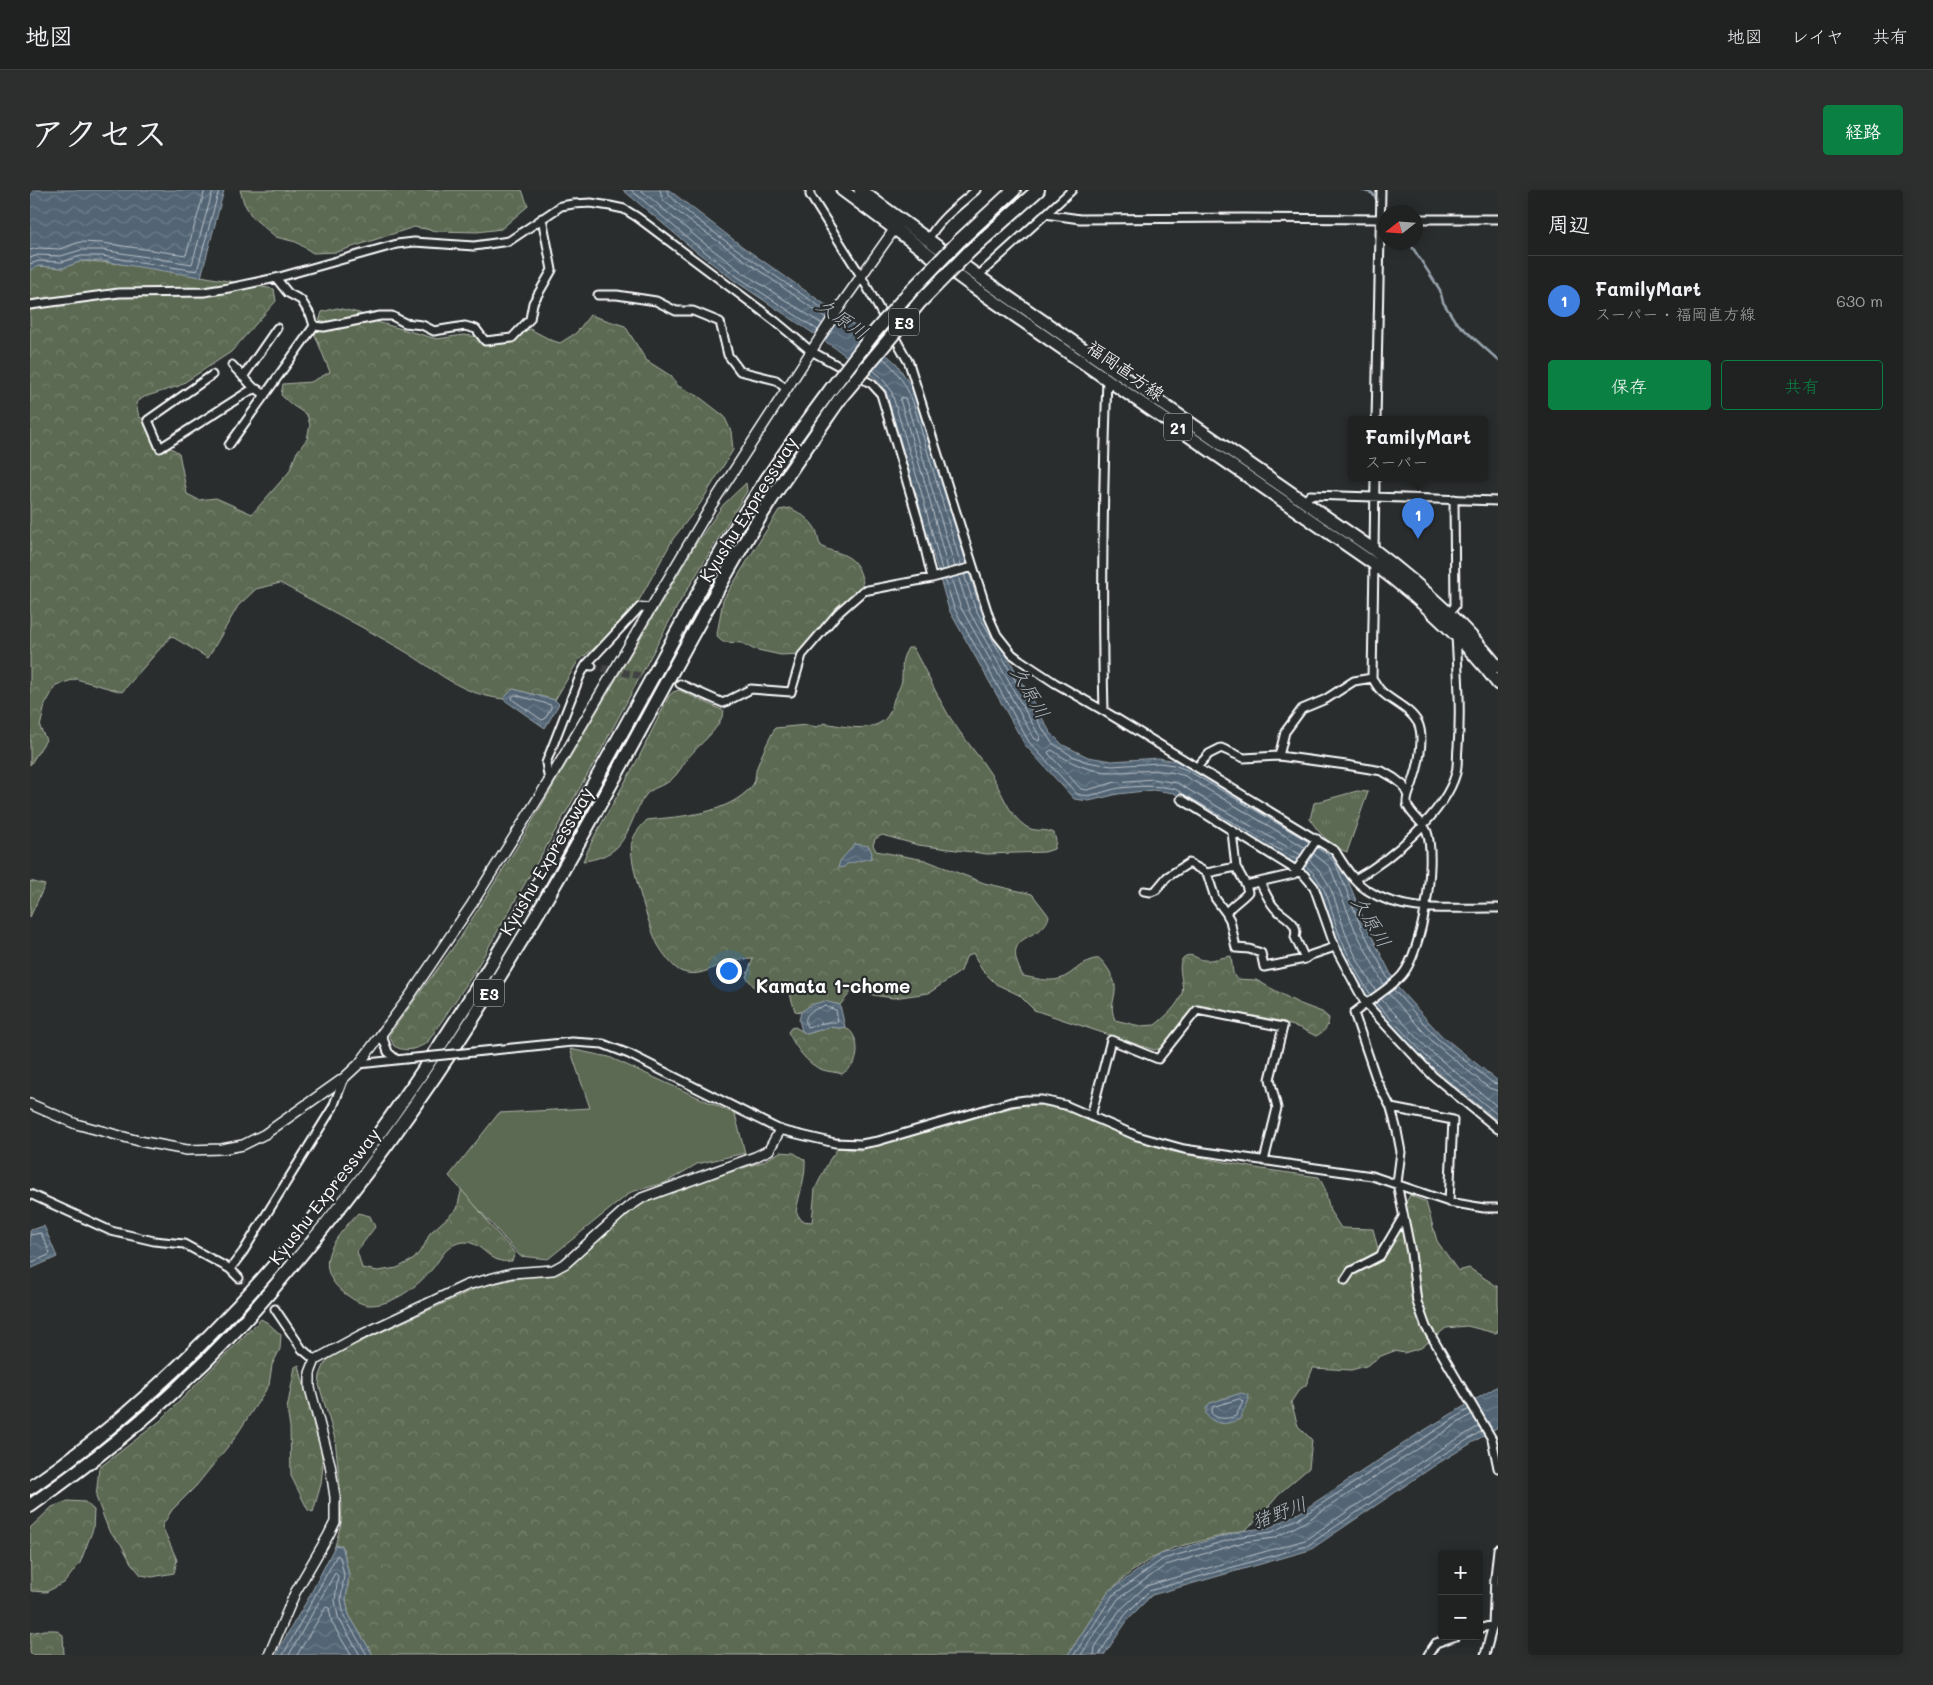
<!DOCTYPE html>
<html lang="ja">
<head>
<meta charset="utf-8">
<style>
  body { margin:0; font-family:Mali,"Klee One",sans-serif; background:#2d2f2f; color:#f1f3f6 }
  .controls { position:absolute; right:15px; bottom:15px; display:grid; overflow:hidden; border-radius:5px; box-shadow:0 2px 12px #0003 }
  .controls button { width:45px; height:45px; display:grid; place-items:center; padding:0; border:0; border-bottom:1px solid #3d3f40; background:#202222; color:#f1f3f6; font:25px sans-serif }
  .compass { position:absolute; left:1348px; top:15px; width:45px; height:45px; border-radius:50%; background:#202222; box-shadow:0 2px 12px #0003; rotate:253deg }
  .you { position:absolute; left:698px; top:780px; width:18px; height:18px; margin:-12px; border:4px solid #fff; border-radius:50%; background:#1a73e8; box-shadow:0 0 0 8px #1a73e833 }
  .badge { display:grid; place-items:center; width:32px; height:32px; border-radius:50%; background:#0b8043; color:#fff; font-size:16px; font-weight:700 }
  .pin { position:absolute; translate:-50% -41px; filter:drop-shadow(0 1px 2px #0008) }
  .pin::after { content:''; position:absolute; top:26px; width:18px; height:15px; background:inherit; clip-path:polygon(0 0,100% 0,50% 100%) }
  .popup { position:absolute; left:1318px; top:226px; width:140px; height:65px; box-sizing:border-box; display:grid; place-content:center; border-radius:5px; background:#202222; filter:drop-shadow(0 1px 4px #0005); font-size:16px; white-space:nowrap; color:#a2a4a5 }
  .popup b { font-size:19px; color:#f1f3f6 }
  .popup::after { content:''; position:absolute; left:50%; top:100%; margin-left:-10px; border:10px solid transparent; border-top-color:#202222 }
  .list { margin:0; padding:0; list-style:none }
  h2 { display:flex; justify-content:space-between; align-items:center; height:65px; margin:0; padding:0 20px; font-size:21px }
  h2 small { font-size:16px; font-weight:400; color:#a2a4a5 }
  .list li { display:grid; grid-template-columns:32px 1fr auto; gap:15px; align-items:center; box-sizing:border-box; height:90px; padding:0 20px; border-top:1px solid #3d3f40 }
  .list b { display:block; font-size:19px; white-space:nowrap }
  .list p { margin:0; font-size:16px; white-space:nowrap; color:#a2a4a5 }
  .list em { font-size:16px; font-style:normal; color:#a2a4a5 }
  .actions { display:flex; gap:10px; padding:15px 20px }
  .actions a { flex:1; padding:11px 0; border:1px solid #0b8043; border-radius:5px; text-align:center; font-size:18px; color:#0b8043 }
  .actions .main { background:#0b8043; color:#fff }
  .map { position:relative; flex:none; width:1468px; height:1465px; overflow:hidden; border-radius:5px }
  header { display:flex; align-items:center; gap:30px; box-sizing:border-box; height:70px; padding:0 25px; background:#202222; border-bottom:1px solid #3d3f40 }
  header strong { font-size:24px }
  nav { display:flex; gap:28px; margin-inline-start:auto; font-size:18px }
  .intro { display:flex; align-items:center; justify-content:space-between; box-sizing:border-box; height:120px; padding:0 30px }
  h1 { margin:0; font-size:35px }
  .button { padding:12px 22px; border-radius:5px; background:#0b8043; color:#fff; font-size:18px; font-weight:700 }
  main { display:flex; gap:30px; padding:0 30px }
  aside { flex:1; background:#202222; border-radius:5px; box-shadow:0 2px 12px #0003 }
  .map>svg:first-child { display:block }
  .forest { fill:url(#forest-crowns); stroke:#aeb4a8 }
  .park { fill:url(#park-tufts); stroke:#aeb4a8 }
  .garden { fill:#5c6a52; stroke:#aeb4a8 }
  .water { fill:url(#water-waves); stroke:#97a3ac }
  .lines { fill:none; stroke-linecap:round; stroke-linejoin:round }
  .shore { stroke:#bac1c8; stroke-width:1 }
  .stream { stroke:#97a3ac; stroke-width:2.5 }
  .minor-tunnel { stroke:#3f4243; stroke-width:7; stroke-dasharray:7 3.5; stroke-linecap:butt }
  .minor-casing { stroke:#fff; stroke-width:11 }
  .tertiary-casing { stroke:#fff; stroke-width:12 }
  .primary-casing { stroke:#fff; stroke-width:15 }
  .motorway-casing { stroke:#fff; stroke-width:16 }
  .minor { stroke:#2a2d2e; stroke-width:7 }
  .tertiary { stroke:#2a2d2e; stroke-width:9 }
  .primary { stroke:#2a2d2e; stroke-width:11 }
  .motorway { stroke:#2a2d2e; stroke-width:12 }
  .minor-bridge-casing { stroke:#fff; stroke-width:11; stroke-linecap:butt }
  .motorway-bridge-casing { stroke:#fff; stroke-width:16; stroke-linecap:butt }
  .minor-bridge { stroke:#2a2d2e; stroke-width:7 }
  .motorway-bridge { stroke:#2a2d2e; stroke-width:12 }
  .labels { text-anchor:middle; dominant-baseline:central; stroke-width:4.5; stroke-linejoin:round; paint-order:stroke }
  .shield { fill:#2a2d2e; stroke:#bfc0c0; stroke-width:1 }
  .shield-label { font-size:16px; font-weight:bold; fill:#fff }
  .street-label { font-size:18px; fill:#fff; stroke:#2a2d2e }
  .water-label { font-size:19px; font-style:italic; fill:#b1bac1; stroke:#2a2d2e }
  .neighbourhood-label { font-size:19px; font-weight:bold; fill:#fff; stroke:#2a2d2e }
</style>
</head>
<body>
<header>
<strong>地図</strong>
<nav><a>地図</a><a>レイヤ</a><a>共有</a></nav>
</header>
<div class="intro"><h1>アクセス</h1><a class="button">経路</a></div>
<main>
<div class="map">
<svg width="1468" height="1465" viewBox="0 0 1468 1465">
  <defs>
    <pattern id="forest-crowns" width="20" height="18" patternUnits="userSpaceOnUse" patternTransform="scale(1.25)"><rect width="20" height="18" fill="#5c6a52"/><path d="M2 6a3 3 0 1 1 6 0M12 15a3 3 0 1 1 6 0" fill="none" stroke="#74806c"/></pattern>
    <pattern id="park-tufts" width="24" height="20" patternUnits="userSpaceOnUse" patternTransform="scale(1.25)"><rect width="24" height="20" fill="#5c6a52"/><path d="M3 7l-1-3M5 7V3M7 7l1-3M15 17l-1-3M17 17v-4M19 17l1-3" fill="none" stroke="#74806c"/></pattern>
    <pattern id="water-waves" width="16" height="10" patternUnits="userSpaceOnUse" patternTransform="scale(1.25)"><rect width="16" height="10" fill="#526575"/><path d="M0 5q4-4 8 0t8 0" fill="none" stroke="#6c7c8a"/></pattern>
  </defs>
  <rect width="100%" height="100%" fill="#2a2d2e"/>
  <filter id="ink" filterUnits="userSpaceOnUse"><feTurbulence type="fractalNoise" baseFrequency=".02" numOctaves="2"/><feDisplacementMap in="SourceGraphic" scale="10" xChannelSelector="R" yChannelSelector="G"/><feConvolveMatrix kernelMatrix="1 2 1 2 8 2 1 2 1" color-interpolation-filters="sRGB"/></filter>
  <g filter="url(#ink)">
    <!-- forest -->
    <path class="forest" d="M210,0H492L498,16L471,39L447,42L407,41L384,37L307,62L283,63L266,52L246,47L222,27L214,13Z
      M52,71C116,73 181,89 244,99L246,111L201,162L149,196L114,207L106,213L109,227L114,229L127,262L141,258L149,263L157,304L169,310L186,308L222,324L259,282L267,262L277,249L280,235L277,225L262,215L251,205L253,194L281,192L300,182L285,145L292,122L307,118L329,123L347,132L407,149L433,145L460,148L478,147L500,139L521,150L530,153L546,143L560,125L595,136L616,170L641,186L648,196L668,206L694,226L701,241L703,260L670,314L643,349L597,432L548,471L525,510L483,499L473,509C426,503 409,481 371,459C331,436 290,415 250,393L226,399L208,416L178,468L141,446L92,502L46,489L26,495L15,515L10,537L16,550L0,575V80L9,76L33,78Z
      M716,293L717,301L648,415L567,568L442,786L397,853C386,859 376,863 364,856L359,845L430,748L492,649L666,354L693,315Z
      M760,318C770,323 780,329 786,340C789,346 787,353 793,357C795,359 800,360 803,361C823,367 828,373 833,392L830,398L805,420L770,464L751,465L723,459L712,453L693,452L688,448L687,444L693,410L749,320Z
      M878,458H883C896,481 906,504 919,526C932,547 949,565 962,586C972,602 979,625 995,636C1004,643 1015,638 1024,643L1026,651L1024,659L1015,662L957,664L888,655L852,645L845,649L843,655L846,661L895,670L954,693L1002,704L1019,726C1013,753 968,740 993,786C1004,788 1017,792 1029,789C1044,785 1054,767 1070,769C1078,777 1087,791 1085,802C1083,815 1080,817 1085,830L1110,836L1125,835C1135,827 1148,816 1152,803C1155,793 1144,771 1156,766C1163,763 1168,770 1174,770C1182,771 1193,767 1201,766L1203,783L1206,789L1226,790L1268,813L1292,822L1299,828C1298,838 1295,841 1286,846L1270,838L1242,829L1169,817C1151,824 1143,845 1131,858L1124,860L1004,820L989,805L966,794L952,780L943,763L936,767L931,781L899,803L863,808L843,805L827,795L810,815C792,811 787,811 771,822L765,821L757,794L742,793L726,799L716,787L723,769C713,769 703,771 693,774C679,779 669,787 653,782C644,780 633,763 628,755C620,740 597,667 602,652C604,644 611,636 617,630C652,626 697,625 722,596C726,591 725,583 727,577C732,564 738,551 745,538L777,535L787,537L794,533C812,536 843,544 857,527C861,522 862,515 864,509C867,502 872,495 872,488C873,474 870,471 878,458Z
      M649,500L694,521C689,541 670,553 657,569C652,576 648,584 641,590C634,596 622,597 615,606C605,619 600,643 588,656C580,665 565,670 553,671L564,647L609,567L639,506L643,502Z
      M0,691L15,695L0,727Z
      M765,837L777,844L799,837L810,838L815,837C827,843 830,862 824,873C821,877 816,881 812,884C806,882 799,882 793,880C777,875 765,856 758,842L761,838Z
      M1010,915L1035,920L1139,961L1231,979L1289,987L1295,999L1300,1021L1311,1038L1343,1039L1348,1059L1366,1031L1380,1005L1396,1012L1407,1051L1428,1081L1439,1078L1468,1097V1142L1465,1143L1437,1136L1416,1138L1391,1158L1374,1163L1364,1161L1351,1166L1336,1176L1321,1180L1283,1178L1276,1195L1269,1200L1261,1212L1268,1236L1282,1250L1279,1278L1252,1301L1228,1329L1215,1340L1143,1358L1119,1370L1100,1383L1079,1401L1038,1465H343L319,1425L316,1410L319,1385L312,1355L305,1356L311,1334L312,1315L305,1249L289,1195L290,1185L295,1173L302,1165L449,1097L494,1087L511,1086L521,1083L602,1016L619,1006L645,1000L732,972L750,962L764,963L775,970C776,988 769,1004 766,1022L772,1031L782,1032L785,999L800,969L808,958L830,960L988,916Z
      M432,997L460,1035L485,1063L482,1071C479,1071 474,1072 471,1071C457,1068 449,1051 434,1052C417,1053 412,1067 403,1078C388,1096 363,1116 338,1115C329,1114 321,1108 314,1103C280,1075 305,1048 328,1023L340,1026L345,1037L327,1061L332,1078L348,1081L367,1078L384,1069L394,1056L400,1043L427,1019Z
      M231,1129L238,1133L251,1145L250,1159L242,1175L239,1195L204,1249L166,1296L142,1320L132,1336L147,1370L144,1383L122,1387L111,1385L101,1373L91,1354L79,1341L66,1307L69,1278L130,1231Z
      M269,1175L285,1241L290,1256L293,1275L291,1294L283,1322L278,1320L261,1286L260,1237L257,1219L265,1177Z
      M38,1311L55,1312L64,1320L63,1339L50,1373L34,1393L16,1402L1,1401L0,1338L22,1317Z
      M15,1440H26L33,1445L34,1465H0V1443Z"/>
    <!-- park -->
    <path class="park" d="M1327,601L1338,602L1317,662C1302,657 1288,643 1280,629L1284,613Z"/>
    <!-- garden -->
    <path class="garden" d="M540,859L579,867L705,924L715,963L667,974L635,993L601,1002L518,1069L490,1066L419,986L469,923L560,918Z"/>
    <!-- water -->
    <path class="water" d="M0,0H194L171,87L72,71H52L33,78L9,76L0,80Z
      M593,0H639L713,57L820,132L867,174L884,201L888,210L949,416L1020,542L1033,555L1058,567L1082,571L1129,568L1146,571L1159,576L1300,660L1310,671L1336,735L1368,798L1411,845L1468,891V931C1415,888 1358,846 1322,786C1303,754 1301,704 1273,680L1144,603L1123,600L1088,604L1059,611L1044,609L995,555L919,420L856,201L846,189L808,160L705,91L663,59Z
      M483,499L525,510L529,514L515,538L473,509Z
      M825,654L839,656L842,663L841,668L817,674L814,677L808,678L810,671Z
      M794,811L810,815L815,837L810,838L799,837L777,844L772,841L769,830L771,822L781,815Z
      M14,1036L27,1067L0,1079V1040Z
      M1468,1196V1237L1407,1274L1280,1360L1122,1405L1099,1428L1074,1465H1038L1079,1401L1131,1364L1212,1341L1241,1337L1269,1323L1388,1244Z
      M1211,1203L1218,1205L1219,1210L1210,1229C1199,1235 1184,1236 1176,1224V1218L1180,1213Z
      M312,1355L319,1385L316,1410L319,1425L343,1465H247L249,1458L278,1409L305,1356Z"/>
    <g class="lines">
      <!-- shore -->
      <path class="shore" d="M601,0L666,55L708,87L788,140
        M611,0L670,50L712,82L792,134
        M630,0L633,10L661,32L796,128
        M637,0C638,16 777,107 799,123
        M0,60L9,58L30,59L50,52L72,53L156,65L175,0
        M0,68L8,65L31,66L51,60H72L162,74L183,0
        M0,74L9,71L32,72L51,66H72L167,81L189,0
        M853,168C867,180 876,195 883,212L931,375
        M843,180L850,186L861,200L891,301L912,380
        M918,379L897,300L870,210L872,207L875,208L877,214L925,377
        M934,384L945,418L1009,533L1022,553L1042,566L1057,572L1082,576L1129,573L1144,575L1157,580L1279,652
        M921,388L930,416L1004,548L1009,551L1010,547L939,421L928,386
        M915,389L924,418L999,552L1047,604C1061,609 1075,600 1090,598C1109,596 1126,595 1145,599L1267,670
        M486,505L521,515V518L515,529L512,530L483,510L482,507Z
        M1287,658L1297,664L1306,674L1331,737L1359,791
        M1283,663L1300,677L1325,740L1354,795
        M1271,665L1147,593L1123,589L1086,592L1057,600L1051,599L1019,564L1018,562L1022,560C1040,573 1059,582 1082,582C1108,582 1130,577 1155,586L1276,658
        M1279,670C1302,689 1306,715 1315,742C1323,763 1334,782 1346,801
        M1275,675C1299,695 1300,720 1310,747C1319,767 1328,786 1341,805
        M1363,799L1408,849L1463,893L1468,894
        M1358,803L1404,853L1459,898L1468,901
        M1351,809L1400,861L1468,917
        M1346,813L1396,866L1468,925
        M794,816L806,820L808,832H798L777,837C772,824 782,820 794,816Z
        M0,1045L11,1043L20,1063L19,1065L0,1073
        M1210,1209L1213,1212L1206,1226C1198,1229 1187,1230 1181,1223L1183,1217Z
        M253,1465L307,1365L310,1367L314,1385L311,1410L314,1426L337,1465
        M259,1465L305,1383L308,1386L305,1410L308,1427L330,1465
        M267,1465L296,1417L299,1418L302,1433L321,1465
        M1044,1465L1083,1405L1133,1369L1213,1346L1242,1342L1271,1327L1439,1219
        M1051,1465L1088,1409L1136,1375L1214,1352L1244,1348L1275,1332L1442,1224
        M1064,1465L1065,1457L1089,1421L1116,1396L1275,1350L1401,1265L1449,1236
        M1070,1465L1071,1461L1095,1425L1119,1401L1277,1356L1404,1270L1452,1241"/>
      <!-- stream -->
      <path class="stream" d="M1331,0L1342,3L1349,13
        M1352,17L1356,22
        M1379,52L1410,100L1413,112L1425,131L1468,170"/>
      <!-- minor-tunnel -->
      <path class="minor-tunnel" d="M562,476L650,494
        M209,1088L245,1119"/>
      <!-- minor casing -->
      <g class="minor-casing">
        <path id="minor" d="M780,0V5L831,86L879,173L959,427L967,445L982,464L990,470L1025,493L1074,521L1305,661C1314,675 1323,691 1337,700C1375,725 1424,717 1468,718
          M1015,24L1050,29L1214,28L1356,29
          M1386,29H1468
          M898,50C909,29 929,15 946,0
          M948,86L1042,0
          M568,105H587L626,111L646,121H663L690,132L698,165L710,181L746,190L756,199
          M0,115L89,103L174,102L199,98L246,88L367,54L384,52L444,56L479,51L531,16L543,14L561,13L580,16L594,19L607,27L745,131L781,161L842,194L851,204L889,333L902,388
          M284,136L294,137L350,126H362L375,133L392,135L404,141L435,136L446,139L455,151L482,148L500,129L503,113L522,80L512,28
          M202,175L225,199
          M182,185L118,230L130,258L221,200L227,199L235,205
          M213,187L247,138
          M1346,230L1351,0
          M199,255L284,136L281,126L271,110L258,103L246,88
          M1274,312L1280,305L1468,311
          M1344,362L1345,288
          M1344,373L1342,488C1345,492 1347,497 1351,501C1362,512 1380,518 1388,533C1395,547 1388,578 1383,592C1381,599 1376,607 1377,614C1380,625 1393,631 1397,642C1407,671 1392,762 1372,785C1361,798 1338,811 1324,823L1347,891L1361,918L1367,941L1371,962L1367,993L1381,1063L1387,1112L1396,1137L1462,1249L1468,1278
          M1419,423L1425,416L1424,309
          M556,475L610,417L622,418
          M650,494L693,513L721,499L761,502L772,465L808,423L833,401L902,388L943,377
          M1074,521C1071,410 1073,300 1077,189
          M1249,566L1255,542L1272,519L1296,509L1324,491L1342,488
          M1167,577L1179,564L1191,558L1214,568L1249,566L1316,575L1352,581L1364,588L1373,595L1378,606
          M519,591L516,573L550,486L556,475L562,476
          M1151,609L1274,685L1284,697L1305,757L1335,813L1403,886L1468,939
          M1202,642L1206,677L1216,695
          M1287,649L1264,684L1216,695L1218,702C1211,710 1201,715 1196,723L1200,730L1206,758L1219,759L1231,763L1234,777L1275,769L1281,765L1305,757
          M1325,689C1360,670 1415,623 1426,583C1428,575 1427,565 1428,557C1431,520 1428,483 1426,446
          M1230,692C1234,700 1238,710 1244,717C1251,726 1270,731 1265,747L1275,769
          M1114,701L1121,702L1126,700L1137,687L1159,673L1177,683
          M1196,723L1185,708L1177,683L1206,677
          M351,843L358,862L367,870
          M444,862L542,852L573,854L599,864L750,940L805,953L831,954L848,951L981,912L996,910H1012L1035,915L1107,946L1154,959L1342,986L1419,1012L1454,1018H1468
          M329,874L375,869
          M1361,918L1423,930L1419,1012
          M1061,926L1081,850L1128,869L1167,820L1253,837L1240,889L1247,918L1234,971
          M0,1004L81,1041L124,1051L154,1054L200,1079L209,1088
          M200,1079L213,1062L303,917L314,888
          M1315,1090L1321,1081L1350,1066L1373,1027
          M245,1119L272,1159L285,1170
          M1449,1439L1465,1434
          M1398,1465L1406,1453L1426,1446
          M1455,1465L1463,1435L1465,1387L1468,1359"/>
      </g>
      <!-- tertiary casing -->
      <g class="tertiary-casing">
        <path id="tertiary" d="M0,914L46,934L109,951L157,960L192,959L213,955L235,944L314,888L329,874L379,807L442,714L519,591L681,316L813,112L868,34
          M239,1465L265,1403L298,1346L305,1332V1307L300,1274L280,1198V1183L285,1170L329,1146L437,1095L482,1083L523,1080L536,1073L597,1018L612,1008L725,967L739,960L750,940"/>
      </g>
      <!-- primary casing -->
      <g class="primary-casing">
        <path id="primary" d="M812,0L939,94L1344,374C1390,409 1433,447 1468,494
          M830,0L948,86L1344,360C1390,395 1432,432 1468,477"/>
      </g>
      <!-- motorway casing -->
      <g class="motorway-casing">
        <path id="motorway" d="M929,51L984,0
          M940,61L1008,0
          M0,1298C215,1150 383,916 510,691C551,617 592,542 633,468C660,418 687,366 718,318C744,277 772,238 801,199
          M0,1316C55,1277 109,1236 157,1189C198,1151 235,1109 270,1066C365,953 445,831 519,704C586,590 645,471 712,357C742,305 778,255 812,206"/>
      </g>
      <!-- minor -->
      <use href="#minor" class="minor"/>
      <!-- tertiary -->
      <use href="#tertiary" class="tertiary"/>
      <!-- primary -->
      <use href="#primary" class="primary"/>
      <!-- motorway -->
      <use href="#motorway" class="motorway"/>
      <!-- minor-bridge casing -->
      <g class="minor-bridge-casing">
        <path id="minor-bridge" d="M375,869L444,862"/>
      </g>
      <!-- motorway-bridge casing -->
      <g class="motorway-bridge-casing">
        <path id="motorway-bridge" d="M801,199L844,143L876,106L929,51
          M812,206L890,112L940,61"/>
      </g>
      <!-- minor-bridge -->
      <use href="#minor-bridge" class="minor-bridge"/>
      <!-- motorway-bridge -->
      <use href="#motorway-bridge" class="motorway-bridge"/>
    </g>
  </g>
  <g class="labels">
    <!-- shield labels -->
    <g class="shield">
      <rect x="859" y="118.5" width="30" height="27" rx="4"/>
      <rect x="1134" y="223.5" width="28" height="27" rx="4"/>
      <rect x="444" y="789.5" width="30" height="27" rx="4"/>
    </g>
    <g class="shield-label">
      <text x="874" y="132">E3</text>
      <text x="1148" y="237">21</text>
      <text x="459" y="803">E3</text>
    </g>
    <!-- street labels -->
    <g class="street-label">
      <text transform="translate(1096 180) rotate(35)">福岡直方線</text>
      <text transform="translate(718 319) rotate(-58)">Kyushu Expressway</text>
      <text transform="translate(516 671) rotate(-60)">Kyushu Expressway</text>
      <text transform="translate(294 1006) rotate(-52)">Kyushu Expressway</text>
    </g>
    <!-- water labels -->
    <g class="water-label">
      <text transform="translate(813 128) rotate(35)">久原川</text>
      <text transform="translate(1001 502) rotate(60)">久原川</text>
      <text transform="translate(1342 731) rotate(59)">久原川</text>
      <text transform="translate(1249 1322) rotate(-20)">猪野川</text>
    </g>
    <!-- neighbourhood labels -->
    <g class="neighbourhood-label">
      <text x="803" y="795">Kamata 1-chome</text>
    </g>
  </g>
</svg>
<div class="controls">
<button>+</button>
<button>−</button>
</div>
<svg class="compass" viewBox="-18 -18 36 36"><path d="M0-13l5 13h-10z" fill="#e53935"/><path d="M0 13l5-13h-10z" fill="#a2a4a5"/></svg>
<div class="you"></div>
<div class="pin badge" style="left:1388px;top:349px;background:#3f7fe0">1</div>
<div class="popup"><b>FamilyMart</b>スーパー</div>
</div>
<aside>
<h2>周辺<small></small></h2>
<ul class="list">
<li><span class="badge" style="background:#3f7fe0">1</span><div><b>FamilyMart</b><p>スーパー · 福岡直方線</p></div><em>630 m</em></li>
</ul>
<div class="actions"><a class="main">保存</a><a>共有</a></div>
</aside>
</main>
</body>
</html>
